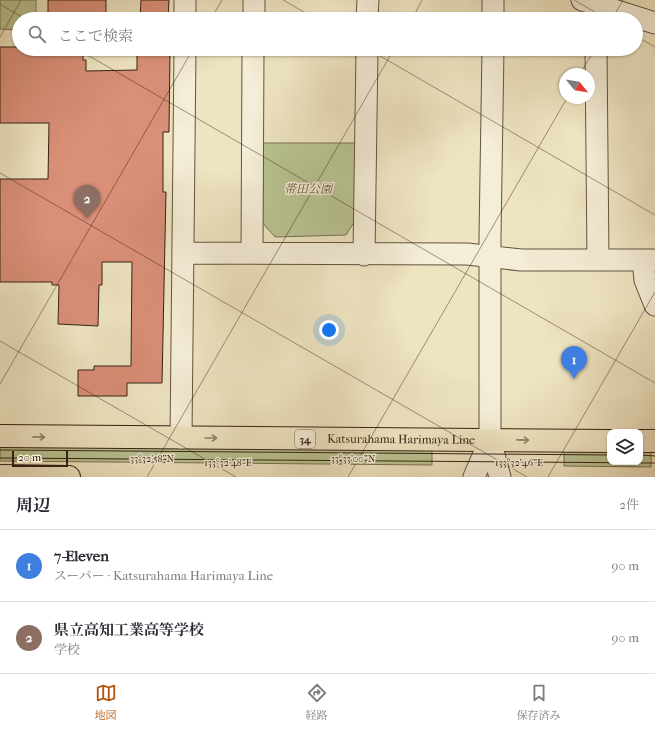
<!DOCTYPE html>
<html lang="ja">
<head>
<meta charset="utf-8">
<style>
  body { margin:0; font-family:"IM FELL French Canon","Noto Serif JP",serif; background:#f7f7f7; color:#2b2b33 }
  .controls { position:absolute; right:12px; bottom:12px; display:grid; overflow:hidden; border-radius:8px; box-shadow:0 1px 3px #0004 }
  .controls button { width:36px; height:36px; display:grid; place-items:center; padding:0; border:0; border-bottom:1px solid #e1e1e2; background:#fff; color:#2b2b33; font:20px sans-serif }
  .compass { position:absolute; left:559px; top:68px; width:36px; height:36px; border-radius:50%; background:#fff; box-shadow:0 1px 3px #0004; rotate:120deg }
  .scale { position:absolute; left:12px; bottom:10px; width:56px; box-sizing:border-box; padding-left:4px; border:2px solid #362112; border-top:0; font-size:11px; line-height:14px; white-space:nowrap; color:#362112; -webkit-text-stroke:3px #f4edd7; paint-order:stroke }
  .you { position:absolute; left:329px; top:330px; width:14px; height:14px; margin:-10px; border:3px solid #fff; border-radius:50%; background:#1a73e8; box-shadow:0 0 0 6px #1a73e833 }
  .badge { display:grid; place-items:center; width:26px; height:26px; border-radius:50%; background:#b45309; color:#fff; font-size:13px; font-weight:700 }
  .pin { position:absolute; translate:-50% -33px; filter:drop-shadow(0 1px 2px #0008) }
  .pin::after { content:''; position:absolute; top:21px; width:14px; height:12px; background:inherit; clip-path:polygon(0 0,100% 0,50% 100%) }
  .list { margin:0; padding:0; list-style:none }
  h2 { display:flex; justify-content:space-between; align-items:center; height:52px; margin:0; padding:0 16px; font-size:17px }
  h2 small { font-size:13px; font-weight:400; color:#7c7c81 }
  .list li { display:grid; grid-template-columns:26px 1fr auto; gap:12px; align-items:center; box-sizing:border-box; height:72px; padding:0 16px; border-top:1px solid #e1e1e2 }
  .list b { display:block; font-size:15px; white-space:nowrap }
  .list p { margin:0; font-size:13px; white-space:nowrap; color:#7c7c81 }
  .list em { font-size:13px; font-style:normal; color:#7c7c81 }
  .icon { flex:none; width:22px; height:22px; fill:none; stroke:currentColor; stroke-width:2; stroke-linecap:round; stroke-linejoin:round }
  .map { position:relative; flex:none; width:655px; height:477px; overflow:hidden }
  .search { position:absolute; background:#fff; box-shadow:0 1px 3px #0004; left:12px; right:12px; top:12px; height:44px; display:flex; align-items:center; gap:10px; box-sizing:border-box; padding:0 14px; border-radius:22px; color:#7c7c81; font-size:15px }
  .sheet { height:196px; background:#fff }
  nav { display:flex; justify-content:space-around; align-items:center; box-sizing:border-box; height:56px; border-top:1px solid #e1e1e2; background:#fff; font-size:11px; color:#7c7c81 }
  nav a { display:grid; justify-items:center; gap:2px }
  nav .on { color:#b45309 }
  .map>svg:first-child { display:block }
  .green { fill:#b9c493; stroke:#787252 }
  .building { fill:#d98f78; stroke:#362112 }
  .lines { fill:none; stroke-linecap:round; stroke-linejoin:round }
  .street-casing { stroke:#64523e; stroke-width:23 }
  .primary-casing { stroke:#362112; stroke-width:24 }
  .street { stroke:#f4edd7; stroke-width:21 }
  .primary { stroke:#eee4c1; stroke-width:22 }
  .tram { stroke:#362112; stroke-width:1 }
  .oneway { stroke:#92826a }
  .ticks { fill:none; stroke:#362112; stroke-width:1; stroke-opacity:0.45 }
  .labels { text-anchor:middle; dominant-baseline:central; stroke-width:3; stroke-linejoin:round; paint-order:stroke }
  .shield { fill:#f4edd7; stroke:#6f5e4d; stroke-width:1 }
  .shield-label { font-size:11px; font-weight:bold; fill:#362112 }
  .park-label { font-size:12px; font-style:italic; fill:#5d5239; stroke:#f4edd7 }
  .street-label { font-size:12px; fill:#362112; stroke:#f4edd7 }
  .ticks-label { font-size:10px; text-anchor:middle; fill:#362112; stroke:#f4edd7; stroke-width:3; stroke-linejoin:round; paint-order:stroke }
</style>
</head>
<body>
<div class="map">
<svg width="655" height="477" viewBox="0 0 655 477">
  <rect width="100%" height="100%" fill="#eee4c1"/>
  <filter id="stains"><feTurbulence type="fractalNoise" baseFrequency=".005" numOctaves="4"/><feColorMatrix values="0 0 0 0 .2 0 0 0 0 .09 0 0 0 0 .02 0 0 0 .5 -.17"/></filter>
  <radialGradient id="worn" r=".72"><stop offset=".6" stop-color="#630" stop-opacity="0"/><stop offset="1" stop-color="#630" stop-opacity=".3"/></radialGradient>
  <!-- green -->
  <path class="green" d="M0,0H36V19H19V30L0,29Z
    M262,143H359L356,219L346,235L275,237L261,221Z
    M0,445L432,449V465L0,461Z
    M564,451H610V462H640V452H651V467L564,466Z"/>
  <!-- building -->
  <path class="building" d="M48,0H106V19H48Z
    M141,0H169L168,18H140Z
    M0,47H19V49H83V60H86V71L137,70V49H170L169,132H163V192H166L162,383H127V396H78V370H94V366H131L132,262H102V285H99L98,326L58,324L59,285H52V282H0V179H48L49,123H0Z"/>
  <g class="lines">
    <!-- street casing -->
    <g class="street-casing">
      <path id="street" d="M582,0L655,23
        M185,19V0
        M254,19V0
        M367,19L368,0
        M493,19V0
        M493,49L490,237V440L500,477
        M596,49L598,260
        M183,253L467,254L521,260H655
        M252,253L253,49
        M364,255L367,49
        M643,260L645,280L655,305
        M181,438L185,49
        M474,477L490,440"/>
    </g>
    <!-- primary casing -->
    <g class="primary-casing">
      <g id="primary">
        <path id="s1" d="M0,436L610,441"/>
        <path d="M640,441H655"/>
        <path d="M0,476L69,477"/>
      </g>
    </g>
    <!-- street -->
    <use href="#street" class="street"/>
    <!-- primary -->
    <use href="#primary" class="primary"/>
    <!-- tram -->
    <path class="tram" d="M0,450L610,455
      M640,455L655,456
      M0,458L655,463"/>
  </g>
  <!-- one-way arrows -->
  <defs><path id="oneway-shaft" d="M-6 0H5M1.5-3L5.5 0L1.5 3" fill="none" stroke-width="1.6" stroke-linecap="round" stroke-linejoin="round"/></defs>
  <g class="oneway">
    <use href="#oneway-shaft" transform="translate(39 437) rotate(1)"/>
    <use href="#oneway-shaft" transform="translate(211 438)"/>
    <use href="#oneway-shaft" transform="translate(523 440) rotate(1)"/>
  </g>
  <!-- ticks -->
  <path class="ticks" d="M283,0L316,19M574,0L607,19M0,4L25,19M211,19L222,0M412,19L422,0M612,19L623,0M636,36L655,47M0,37L21,0M77,49L655,383M368,49L655,215M580,74L595,49M0,173L527,477M0,341L236,477M0,384L193,49M147,477L394,49M348,477L567,98M548,477L655,292"/>
  <g class="labels">
    <!-- shield labels -->
    <rect class="shield" x="295" y="430" width="20" height="18" rx="3"/>
    <g class="shield-label">
      <text x="305" y="439">34</text>
    </g>
    <!-- park labels -->
    <g class="park-label">
      <text x="308" y="189">帯田公園</text>
    </g>
    <!-- street labels -->
    <g class="street-label">
      <text stroke="none"><textPath href="#s1" startOffset="401">Katsurahama Harimaya Line</textPath></text>
    </g>
  </g>
  <g class="ticks-label">
    <text x="152" y="462">33°32'58"N</text>
    <text x="353" y="462">33°33'00"N</text>
    <text x="228" y="466">133°32'48"E</text>
    <text x="519" y="466">133°32'46"E</text>
  </g>
  <rect width="100%" height="100%" filter="url(#stains)"/>
  <rect width="100%" height="100%" fill="url(#worn)"/>
</svg>
<div class="controls">
<button><svg class="icon" aria-label="layers" viewBox="0 0 24 24"><path d="M12 4l9 5-9 5-9-5zM3 14l9 5 9-5"/></svg></button>
</div>
<svg class="compass" viewBox="-18 -18 36 36"><path d="M0-13l5 13h-10z" fill="#e53935"/><path d="M0 13l5-13h-10z" fill="#7c7c81"/></svg>
<div class="scale">20 m</div>
<div class="you"></div>
<div class="pin badge" style="left:574px;top:379px;background:#3f7fe0">1</div>
<div class="pin badge" style="left:87px;top:218px;background:#8d6e63">2</div>
<div class="search"><svg class="icon" aria-label="search" viewBox="0 0 24 24"><circle cx="10" cy="10" r="6"/><path d="M15 15l6 6"/></svg>ここで検索</div>
</div>
<section class="sheet">
<h2>周辺<small>2件</small></h2>
<ul class="list">
<li><span class="badge" style="background:#3f7fe0">1</span><div><b>7-Eleven</b><p>スーパー · Katsurahama Harimaya Line</p></div><em>90 m</em></li>
<li><span class="badge" style="background:#8d6e63">2</span><div><b>県立高知工業高等学校</b><p>学校</p></div><em>90 m</em></li>
</ul>
</section>
<nav>
<a class="on"><svg class="icon" aria-label="map" viewBox="0 0 24 24"><path d="M3 6l6-2 6 2 6-2v14l-6 2-6-2-6 2zM9 4v14M15 6v14"/></svg>地図</a>
<a><svg class="icon" aria-label="directions" viewBox="0 0 24 24"><path d="M12 3l9 9-9 9-9-9zM9 14v-3h6M13 9l2 2-2 2"/></svg>経路</a>
<a><svg class="icon" aria-label="saved" viewBox="0 0 24 24"><path d="M7 4h10v16l-5-4-5 4z"/></svg>保存済み</a>
</nav>
</body>
</html>
